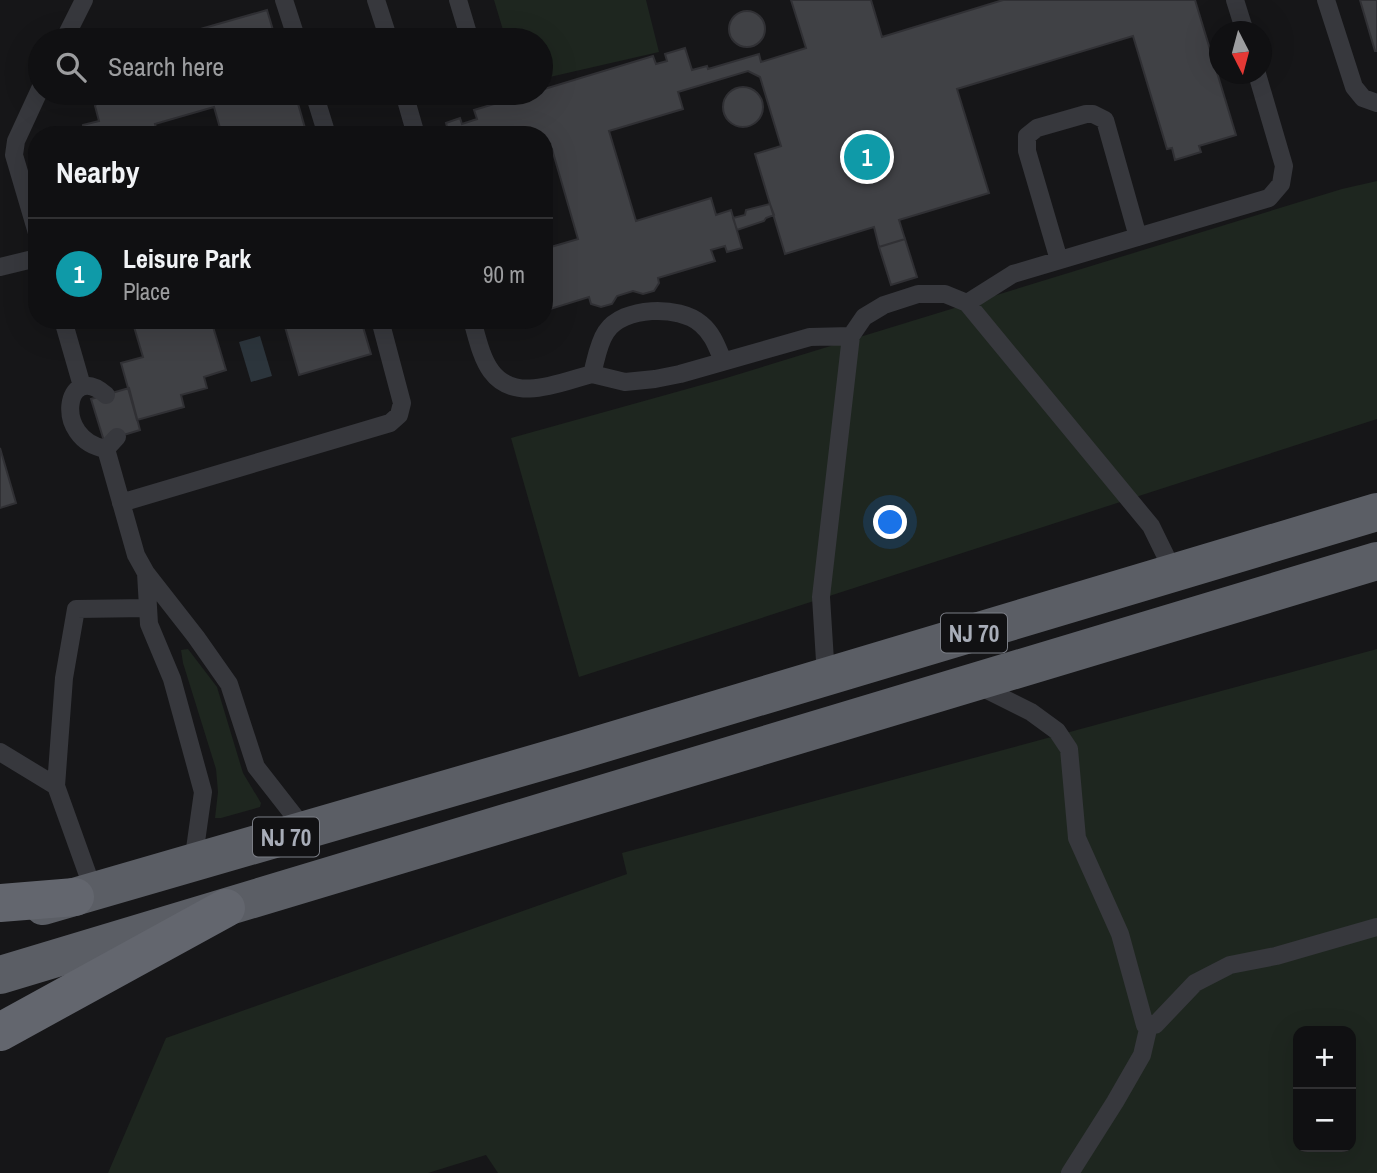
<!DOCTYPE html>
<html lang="en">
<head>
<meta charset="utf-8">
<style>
  body { margin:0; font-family:"Archivo Narrow",sans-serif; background:#19191b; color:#f1f3f6 }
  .controls { position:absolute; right:21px; bottom:21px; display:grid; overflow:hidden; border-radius:14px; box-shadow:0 7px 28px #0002 }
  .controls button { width:63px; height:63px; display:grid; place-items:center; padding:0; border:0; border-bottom:2px solid #303032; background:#101012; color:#f1f3f6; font:35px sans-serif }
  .compass { position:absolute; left:1209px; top:21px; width:63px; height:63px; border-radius:50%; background:#101012; box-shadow:0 7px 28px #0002; rotate:174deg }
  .you { position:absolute; left:891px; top:523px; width:24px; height:24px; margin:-18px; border:5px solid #fff; border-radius:50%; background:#1a73e8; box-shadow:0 0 0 10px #1a73e833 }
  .badge { display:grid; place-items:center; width:46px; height:46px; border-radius:50%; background:#d93025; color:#fff; font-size:23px; font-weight:700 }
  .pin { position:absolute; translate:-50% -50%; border:4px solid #fff; box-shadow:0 2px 7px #0006 }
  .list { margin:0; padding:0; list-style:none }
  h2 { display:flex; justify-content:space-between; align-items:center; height:91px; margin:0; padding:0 28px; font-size:30px }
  h2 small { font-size:23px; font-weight:400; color:#9c9d9f }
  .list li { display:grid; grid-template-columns:46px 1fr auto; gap:21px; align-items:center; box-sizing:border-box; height:112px; padding:0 28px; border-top:2px solid #303032 }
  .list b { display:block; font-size:26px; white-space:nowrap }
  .list p { margin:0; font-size:23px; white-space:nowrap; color:#9c9d9f }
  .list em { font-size:23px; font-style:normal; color:#9c9d9f }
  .icon { flex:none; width:38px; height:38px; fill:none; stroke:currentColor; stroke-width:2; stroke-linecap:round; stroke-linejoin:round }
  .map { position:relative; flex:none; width:1377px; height:1173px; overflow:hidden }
  .search { position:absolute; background:#101012; box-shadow:0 7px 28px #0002; left:28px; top:28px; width:525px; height:77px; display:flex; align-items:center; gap:18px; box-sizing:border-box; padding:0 24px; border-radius:38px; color:#9c9d9f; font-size:26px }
  .panel { position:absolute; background:#101012; box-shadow:0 7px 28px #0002; left:28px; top:126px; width:525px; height:203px; border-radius:28px }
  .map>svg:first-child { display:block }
  .green { fill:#1e261f; fill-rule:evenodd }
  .water { fill:#2c353c }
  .building { fill:#404145; stroke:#303034; stroke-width:2 }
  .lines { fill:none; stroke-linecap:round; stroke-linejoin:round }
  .service { stroke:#37383d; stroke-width:18 }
  .trunk { stroke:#5b5e65; stroke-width:38 }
  .motorway { stroke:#63666e; stroke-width:38 }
  .labels { text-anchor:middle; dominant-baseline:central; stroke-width:5; stroke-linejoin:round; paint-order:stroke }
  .shield { fill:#111113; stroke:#7b7e86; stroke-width:2 }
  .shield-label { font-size:23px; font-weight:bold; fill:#a8adb8 }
</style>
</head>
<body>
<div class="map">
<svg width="1377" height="1173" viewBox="0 0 1377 1173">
  <rect width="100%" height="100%" fill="#161618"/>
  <!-- green -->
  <path class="green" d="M494,0H646L659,52L541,79V40H506Z
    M1377,181V419L579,677L511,438L723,379L1342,189Z
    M188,649L217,687L243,773L261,803L260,807L221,818H215L218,792L216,769L183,663L181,650Z
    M1377,649V1173H498L486,1155L428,1173H108L166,1038L627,874L622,853ZM1298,1031H1351V1147H1298Z"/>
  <!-- water -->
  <path class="water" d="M260,336L272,376L251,382L239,342Z"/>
  <!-- building -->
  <path class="building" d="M791,0H871L882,37L1003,0H1195L1236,135L1199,146L1201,152L1175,160L1172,148L1167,149L1133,36L957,89L989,193L899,220L905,239L879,247L874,227L785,254L755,154L781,146L760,77L748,71L678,92L683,109L609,131L636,221L711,198L716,215L731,210L742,248L727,252L725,246L711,250L715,261L658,278L659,283L654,291L643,294L633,291L617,296L612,304L601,307L591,304L589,297L544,311V249L578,239L552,149L544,152V135H449L446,123L460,118L462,124L477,119L474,110L531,93H541V90L653,56L656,64L667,61L665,54L685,48L692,70L707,66L708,69L759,54L761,62L806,48Z
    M1360,0H1377V51H1375Z
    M267,10L276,40H162Z
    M729 29a18 18 0 1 1 36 0a18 18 0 1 1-36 0Z
    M723 107a20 20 0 1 1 40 0a20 20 0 1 1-40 0Z
    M102,93H295L307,135H222L214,107L155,124L158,135H85L83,125L99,121L95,106Z
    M770,204L774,215L766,218L764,221L737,230L733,218L745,215L746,210Z
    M905,239L917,277L891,285L879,247Z
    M132,320H211L226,370L204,377L207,388L181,395L184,407L137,420L121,363L143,357Z
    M283,320H361L371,354L299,375Z
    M129,388L140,430L104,441L91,399Z
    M0,448L16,503L0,508Z"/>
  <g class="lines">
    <!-- service -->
    <path class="service" d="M284,0L297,40
      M376,0L389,40
      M458,0L470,40
      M1235,0L1245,32
      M1326,0L1354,87L1363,98L1377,103
      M64,40L84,0
      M314,93L327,135
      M404,93L416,135
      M37,233L14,155L16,141L40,89
      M1059,260L1027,151V136L1037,128L1086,114H1093L1105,120L1138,237
      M0,267L37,258
      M967,303L1013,274L1269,198L1281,184L1284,166L1257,74
      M63,320L82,386
      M472,320C477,337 481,357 491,371C515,404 561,382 592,374
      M723,361C717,347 713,334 701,324C679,305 623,306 606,332C598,344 596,360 592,374L625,382L655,379L680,374L810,337L851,336
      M106,395C65,359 52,440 106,449L117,437
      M106,449L136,555L146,573L196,637L229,684L256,767L306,831
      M121,503L390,423L399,415L402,403L380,320
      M146,573L149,624L172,679L203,792L193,863
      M826,677L821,597L851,336L864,317L884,305L918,294H945L967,303L1151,526L1174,573
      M977,685L1031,712L1057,731L1069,749L1077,838L1120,934L1145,1025H1155L1195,983L1230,965L1276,956L1377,927
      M0,752L56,786L94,892
      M56,786L64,678L76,609L148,608
      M1070,1173L1115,1102L1142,1055L1149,1025"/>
    <!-- trunk -->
    <path class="trunk" d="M43,906L571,753L1377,512
      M0,975L1377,561"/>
    <!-- motorway -->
    <path class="motorway" d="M0,903L75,897
      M0,1032L226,908"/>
  </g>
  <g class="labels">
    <!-- shield labels -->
    <g class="shield">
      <rect x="941" y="613.5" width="66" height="39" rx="5"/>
      <rect x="253" y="817.5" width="66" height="39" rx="5"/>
    </g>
    <g class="shield-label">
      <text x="974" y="633">NJ 70</text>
      <text x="286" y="837">NJ 70</text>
    </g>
  </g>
</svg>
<div class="controls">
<button>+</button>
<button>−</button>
</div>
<svg class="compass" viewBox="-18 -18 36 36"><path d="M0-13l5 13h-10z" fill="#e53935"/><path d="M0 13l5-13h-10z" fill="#9c9d9f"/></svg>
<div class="you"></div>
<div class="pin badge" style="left:867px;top:157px;background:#0f9aa8">1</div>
<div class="search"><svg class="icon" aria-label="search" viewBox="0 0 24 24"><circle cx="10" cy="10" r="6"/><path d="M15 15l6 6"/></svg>Search here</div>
<section class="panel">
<h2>Nearby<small></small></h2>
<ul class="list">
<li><span class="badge" style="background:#0f9aa8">1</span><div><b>Leisure Park</b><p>Place</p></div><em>90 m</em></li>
</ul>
</section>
</div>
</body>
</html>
